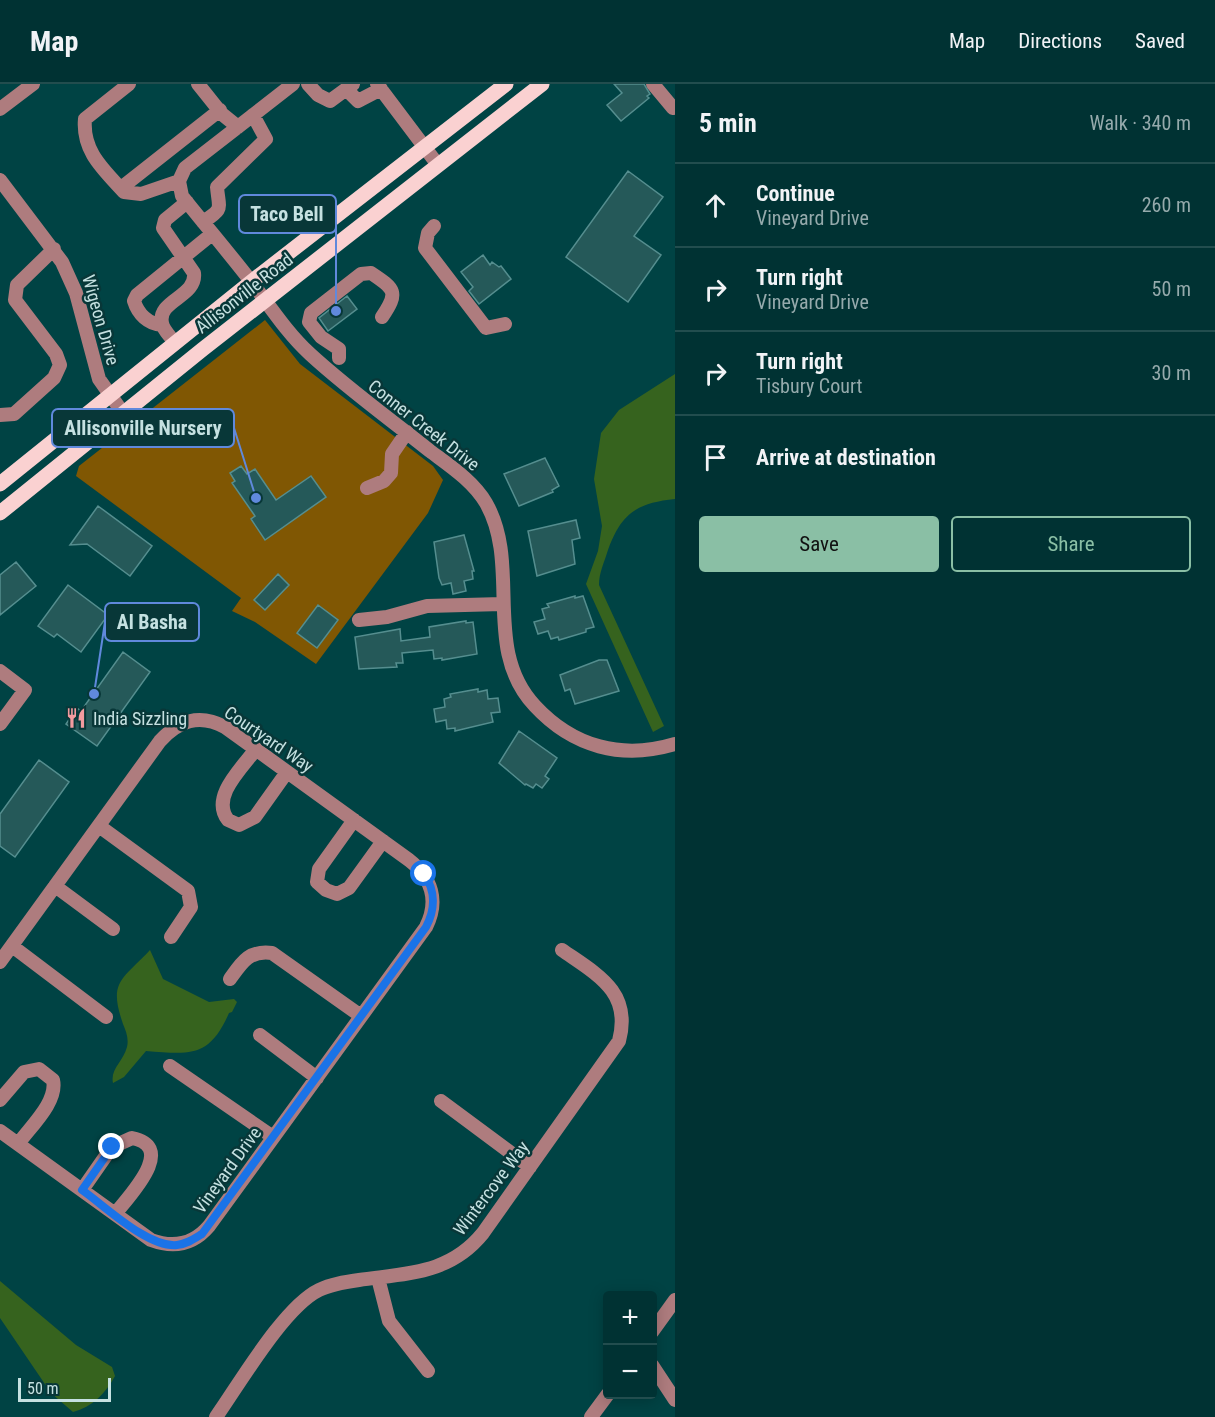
<!DOCTYPE html>
<html lang="en">
<head>
<meta charset="utf-8">
<style>
  body { margin:0; font-family:"Roboto Condensed",sans-serif; background:#0e3e3f; color:#f1f3f6 }
  .controls { position:absolute; right:18px; bottom:18px; display:grid; overflow:hidden; border-radius:6px; box-shadow:0 3px 15px #0003 }
  .controls button { width:54px; height:54px; display:grid; place-items:center; padding:0; border:0; border-bottom:2px solid #224d4e; background:#003233; color:#f1f3f6; font:30px sans-serif }
  .scale { position:absolute; left:18px; bottom:15px; width:93px; box-sizing:border-box; padding-left:6px; border:3px solid #c5e1e1; border-top:0; font-size:16px; line-height:21px; white-space:nowrap; color:#c5e1e1; -webkit-text-stroke:4px #083738; paint-order:stroke }
  .stop { position:absolute; width:18px; height:18px; margin:-14px; border:4px solid #1a73e8; border-radius:50%; background:#fff }
  .stop.end { background:#1a73e8; border-color:#fff; box-shadow:0 2px 6px #0008 }
  .list { margin:0; padding:0; list-style:none }
  h2 { display:flex; justify-content:space-between; align-items:center; height:78px; margin:0; padding:0 24px; font-size:26px }
  h2 small { font-size:20px; font-weight:400; color:#95aaac }
  .list li { display:grid; grid-template-columns:39px 1fr auto; gap:18px; align-items:center; box-sizing:border-box; height:84px; padding:0 24px; border-top:2px solid #224d4e }
  .list b { display:block; font-size:22px; white-space:nowrap }
  .list p { margin:0; font-size:20px; white-space:nowrap; color:#95aaac }
  .list em { font-size:20px; font-style:normal; color:#95aaac }
  .actions { display:flex; gap:12px; padding:18px 24px }
  .actions a { flex:1; padding:14px 0; border:2px solid #8abfa5; border-radius:6px; text-align:center; font-size:21px; color:#8abfa5 }
  .actions .main { background:#8abfa5; color:#111 }
  .icon { flex:none; width:33px; height:33px; fill:none; stroke:currentColor; stroke-width:2; stroke-linecap:round; stroke-linejoin:round }
  .map { position:relative; flex:none; width:675px; height:1333px; overflow:hidden }
  header { display:flex; align-items:center; gap:36px; box-sizing:border-box; height:84px; padding:0 30px; background:#003233; border-bottom:2px solid #224d4e }
  header strong { font-size:28px }
  nav { display:flex; gap:33px; margin-inline-start:auto; font-size:21px }
  main { display:flex }
  aside { flex:1; background:#003233 }
  .map>svg:first-child { display:block }
  .green { fill:#805703 }
  .water { fill:#36631e }
  .building { fill:#255959; stroke:#558e8f; stroke-width:1.5 }
  .lines { fill:none; stroke-linecap:round; stroke-linejoin:round }
  .minor { stroke:#ae7c7e; stroke-width:14 }
  .major { stroke:#fad1d1; stroke-width:15 }
  .route { stroke:#1a73e8; stroke-width:8 }
  .labels { text-anchor:middle; dominant-baseline:central; stroke-width:5; stroke-linejoin:round; paint-order:stroke }
  .street-label { font-size:18px; fill:#c5e1e1; stroke:#083738 }
  .poi-label { font-size:18px; fill:#c5e1e1; stroke:#083738; text-anchor:start }
  .leader { fill:none; stroke:#6089dc; stroke-width:2 }
  .callout-dot { fill:#6089dc; stroke:#083738; stroke-width:2 }
  .callout { fill:#083738; stroke:#6089dc; stroke-width:2 }
  .callout-label { font-size:20px; text-anchor:middle; font-weight:bold; fill:#c5e1e1 }
</style>
</head>
<body>
<header>
<strong>Map</strong>
<nav><a>Map</a><a>Directions</a><a>Saved</a></nav>
</header>
<main>
<div class="map">
<svg width="675" height="1333" viewBox="0 0 675 1333">
  <rect width="100%" height="100%" fill="#004344"/>
  <!-- green -->
  <path class="green" d="M265,236L300,280L433,382L443,396L428,429L316,580L255,538L232,527L241,514L76,392L79,382Z"/>
  <!-- water -->
  <path class="water" d="M675,290V415C635,419 620,431 607,469C604,479 599,489 599,501L664,642L653,648L586,500L598,467L602,442L594,395L601,349L619,326Z
    M150,866L163,895L209,918L234,915L237,918L232,928L229,929C209,975 189,970 146,967L124,993L113,999C110,985 123,978 127,963C129,955 126,947 123,940C108,897 122,896 150,866Z
    M0,1197L76,1261L112,1283L115,1292C106,1309 92,1323 73,1328L51,1309L0,1234Z"/>
  <!-- building -->
  <path class="building" d="M614,0H644L650,10L647,12L649,14L621,37L607,21L622,9Z
    M628,87L663,113L634,152L661,171L628,218L566,173Z
    M483,171L490,181L492,178L499,183L501,182L511,195L479,220L469,207L473,203L461,188Z
    M347,212L357,225L328,247L319,234Z
    M545,374L559,402L552,406L553,408L519,422L504,390Z
    M241,382L247,390L255,385L276,416L311,392L326,413L265,456L251,435L255,432L232,399L235,397L230,389Z
    M98,422L152,462L130,492L87,460L70,461Z
    M576,436L580,454L572,456L575,480L537,492L528,447Z
    M464,451L474,487H472L473,495L464,497L466,507L453,510L451,499L442,501L439,494L434,458Z
    M16,478L36,502L0,531V491Z
    M278,490L289,501L265,526L254,516Z
    M68,501L108,531L81,568L57,550L54,553L38,542Z
    M575,512V514L583,512L594,543L586,545V548L559,556L558,553L551,555L548,547L538,550L534,538L545,535L542,525L549,523L547,520Z
    M318,521L338,536L317,564L297,549Z
    M466,537V539L473,538L477,570L442,576V574L434,575L433,566L402,569L403,579H396L397,583L359,585L355,553L400,545L401,557L430,553L429,543Z
    M123,568L150,588L97,662L66,640L77,624L81,627Z
    M599,576H607L619,607L575,620L570,605L565,607L560,591Z
    M478,605V608L487,606L488,615L498,614L500,628L491,629L493,638L455,647V644L447,645L446,636L436,638L434,625L445,623L444,615L451,613L450,610Z
    M519,647L557,674L545,692L549,695L542,704L536,700L533,704L526,700L525,701L499,679Z
    M39,676L69,698L15,773L0,762V730Z"/>
  <g class="lines">
    <!-- minor -->
    <path class="minor" d="M129,0L85,35C82,67 103,85 124,108L141,110L179,97
      M198,0L222,30L238,43
      M293,0L185,84L179,97L182,112C205,141 230,170 253,200C271,224 288,250 310,270C348,305 390,335 430,367C450,382 473,397 486,419C522,482 481,565 535,622C573,663 622,676 675,660
      M308,0L318,11L330,17L353,0
      M377,0L438,81
      M653,0L673,24
      M346,5L358,17L381,5
      M0,25L33,0
      M0,96L62,178L76,209L99,295L123,329
      M121,104L220,26
      M203,138C224,124 219,126 217,103L266,55L253,31
      M434,142L428,149L425,164L486,244L505,240
      M162,241C148,240 138,230 134,217L137,211L212,150
      M175,259C171,253 163,246 162,239C157,216 197,213 194,189L163,144L165,136L187,118
      M339,274V265L321,253L309,238L311,229L361,190L371,189C395,205 399,208 382,233
      M0,331L14,330L54,294L60,281L56,270L15,216L17,201L54,165
      M367,404L384,397L391,389L392,370L407,348
      M359,536L387,533L427,522L502,520
      M0,587L25,606L0,640
      M256,665C242,684 210,713 228,736L239,741L255,733L287,688
      M354,736L319,785L317,798L326,806L337,810L349,804L383,757
      M99,742L188,807L191,823L171,853
      M55,802L113,845
      M12,862L106,933
      M0,878L160,657C178,637 199,629 225,643L409,776C432,794 439,817 426,843L209,1142C193,1161 173,1164 151,1156L0,1047
      M230,895C242,878 249,866 272,869L361,932
      M260,951L317,994
      M170,982L273,1053
      M0,1016L24,988L39,985L53,996C58,1018 30,1043 18,1060
      M441,1017L530,1083
      M82,1106L112,1063L132,1054C178,1063 128,1113 115,1130
      M378,1194L389,1237L428,1287
      M652,1248L675,1216
      M652,1281L675,1316
      M216,1333C240,1299 284,1223 319,1206C331,1200 345,1198 359,1196C408,1189 450,1190 483,1149L619,957C632,908 598,891 562,866
      M591,1333L608,1310"/>
    <!-- major -->
    <path class="major" d="M0,400L251,198L506,0
      M0,429L203,265L542,0"/>
  </g>
  <g class="lines">
    <!-- route -->
    <path class="route" d="M112,1063L82,1106C105,1122 148,1164 177,1161C187,1160 194,1155 202,1150L426,843C435,826 436,807 424,790"/>
  </g>
  <!-- icons -->
  <defs>
    <g id="restaurant-bare" transform="scale(1.62)"><path d="M-5-6h1v4h1v-4h1v4h1v-4h1v5L-1.5 .5V6h-2V.5L-5-1ZM5-6V6H3V1.5H1.5Q1.5-4 5-6Z" fill="#f49b9f" stroke="#083738" stroke-width="2.5" paint-order="stroke"/></g>
  </defs>
  <g fill-rule="evenodd">
    <use href="#restaurant-bare" x="76" y="634"/>
  </g>
  <g class="labels">
    <!-- street labels -->
    <g class="street-label">
      <text transform="translate(244 209) rotate(-38)">Allisonville Road</text>
      <text transform="translate(101 236) rotate(74)">Wigeon Drive</text>
      <text transform="translate(424 341) rotate(38)">Conner Creek Drive</text>
      <text transform="translate(269 655) rotate(34)">Courtyard Way</text>
      <text transform="translate(227 1086) rotate(-54)">Vineyard Drive</text>
      <text transform="translate(491 1104) rotate(-53)">Wintercove Way</text>
    </g>
    <!-- poi labels -->
    <g class="poi-label">
      <text x="93" y="634">India Sizzling</text>
    </g>
  </g>
  <!-- callouts -->
  <path class="leader" d="M336 227L336 130M256 414L234 344M94 610L105 538"/>
  <g class="callout-dot">
    <circle cx="336" cy="227" r="6"/>
    <circle cx="256" cy="414" r="6"/>
    <circle cx="94" cy="610" r="6"/>
  </g>
  <g class="callout">
    <rect x="239" y="111" width="97" height="38" rx="6"/>
    <rect x="52" y="325" width="182" height="38" rx="6"/>
    <rect x="105" y="519" width="94" height="38" rx="6"/>
  </g>
  <g class="callout-label">
    <text x="287" y="137">Taco Bell</text>
    <text x="143" y="351">Allisonville Nursery</text>
    <text x="152" y="545">Al Basha</text>
  </g>
</svg>
<div class="controls">
<button>+</button>
<button>−</button>
</div>
<div class="scale">50 m</div>
<div class="stop" style="left:424px;top:790px"></div>
<div class="stop end" style="left:112px;top:1063px"></div>
</div>
<aside>
<h2>5 min<small>Walk · 340 m</small></h2>
<ul class="list">
<li><svg class="icon" aria-label="ahead" viewBox="0 0 24 24"><path d="M12 20V5M6 11l6-6 6 6"/></svg><div><b>Continue</b><p>Vineyard Drive</p></div><em>260 m</em></li>
<li><svg class="icon" aria-label="right" viewBox="0 0 24 24"><path d="M7 20v-9h11M14 6l5 5-5 5"/></svg><div><b>Turn right</b><p>Vineyard Drive</p></div><em>50 m</em></li>
<li><svg class="icon" aria-label="right" viewBox="0 0 24 24"><path d="M7 20v-9h11M14 6l5 5-5 5"/></svg><div><b>Turn right</b><p>Tisbury Court</p></div><em>30 m</em></li>
<li><svg class="icon" aria-label="arrive" viewBox="0 0 24 24"><path d="M6 21V4h12l-3 4 3 4H6"/></svg><div><b>Arrive at destination</b></div></li>
</ul>
<div class="actions"><a class="main">Save</a><a>Share</a></div>
</aside>
</main>
</body>
</html>
